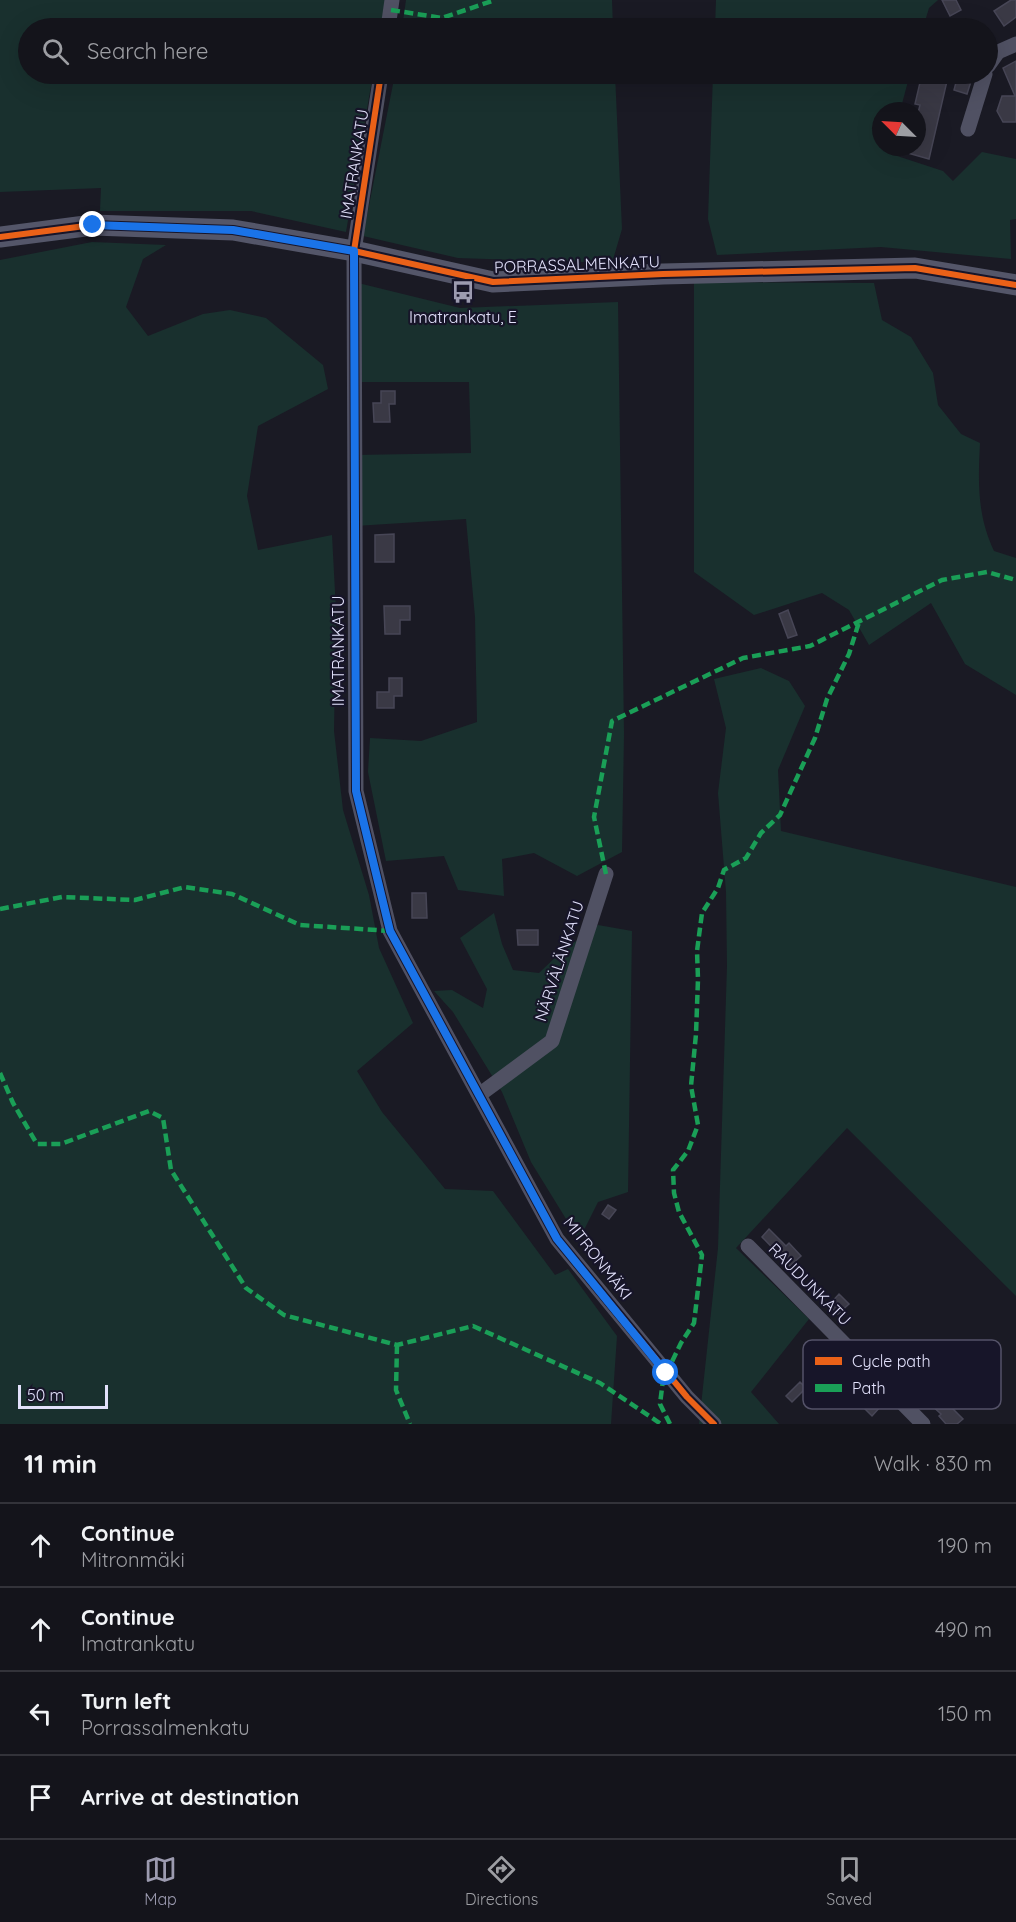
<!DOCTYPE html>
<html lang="en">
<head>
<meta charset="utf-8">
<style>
  body { margin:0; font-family:Quicksand,sans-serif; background:#1d1d24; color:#f1f3f6 }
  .compass { position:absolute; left:872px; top:102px; width:54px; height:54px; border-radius:50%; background:#14141b; box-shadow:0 6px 24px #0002; rotate:294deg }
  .scale { position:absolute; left:18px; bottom:15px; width:90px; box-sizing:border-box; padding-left:6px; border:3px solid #e2e1fb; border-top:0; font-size:16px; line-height:21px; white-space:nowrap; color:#e2e1fb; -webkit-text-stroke:4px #171529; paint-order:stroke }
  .stop { position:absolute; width:18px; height:18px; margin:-14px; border:4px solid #1a73e8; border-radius:50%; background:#fff }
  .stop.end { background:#1a73e8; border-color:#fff; box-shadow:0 2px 6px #0008 }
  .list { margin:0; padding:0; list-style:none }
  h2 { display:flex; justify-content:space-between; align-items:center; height:78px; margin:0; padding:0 24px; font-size:26px }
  h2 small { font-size:20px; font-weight:400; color:#9d9ea3 }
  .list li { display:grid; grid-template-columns:39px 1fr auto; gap:18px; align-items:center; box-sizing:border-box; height:84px; padding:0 24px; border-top:2px solid #33333a }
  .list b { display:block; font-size:22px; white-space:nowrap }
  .list p { margin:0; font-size:20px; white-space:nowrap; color:#9d9ea3 }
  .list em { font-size:20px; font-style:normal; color:#9d9ea3 }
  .icon { flex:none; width:33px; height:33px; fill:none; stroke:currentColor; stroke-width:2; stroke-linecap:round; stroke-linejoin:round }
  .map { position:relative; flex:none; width:1016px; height:1424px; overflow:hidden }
  .search { position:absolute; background:#14141b; box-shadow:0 6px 24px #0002; left:18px; right:18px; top:18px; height:66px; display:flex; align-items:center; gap:15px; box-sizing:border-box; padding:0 21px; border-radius:33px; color:#9d9ea3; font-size:22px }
  .sheet { height:414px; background:#14141b }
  nav { display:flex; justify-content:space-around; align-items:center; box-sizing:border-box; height:84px; border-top:2px solid #33333a; background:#14141b; font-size:16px; color:#9d9ea3 }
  nav a { display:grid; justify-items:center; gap:3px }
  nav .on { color:#9c9bb0 }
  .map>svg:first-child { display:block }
  .green { fill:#19302e }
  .building { fill:#3a3945; stroke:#474656; stroke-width:1.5 }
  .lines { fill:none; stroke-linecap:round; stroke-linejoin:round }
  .street { stroke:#505163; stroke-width:15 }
  .secondary { stroke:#545669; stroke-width:21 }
  .quiet { stroke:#1a9f57; stroke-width:4.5; stroke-dasharray:9 4.5; stroke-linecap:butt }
  .cycleway-casing { stroke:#171529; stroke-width:10 }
  .cycleway { stroke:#ea6118; stroke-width:6 }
  .route { stroke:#1a73e8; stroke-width:8 }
  .labels { text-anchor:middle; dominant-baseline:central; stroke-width:4.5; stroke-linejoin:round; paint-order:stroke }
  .street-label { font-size:16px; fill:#e2e1fb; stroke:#171529 }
  .poi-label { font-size:16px; fill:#e2e1fb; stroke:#171529 }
  .key { fill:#171529; stroke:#545268; stroke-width:1.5 }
  .key-label { font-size:16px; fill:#e2e1fb }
</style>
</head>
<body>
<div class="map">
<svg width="1016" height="1424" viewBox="0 0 1016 1424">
  <rect width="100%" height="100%" fill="#1a1a24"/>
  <!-- green -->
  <path class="green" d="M0,0H385L381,28H28V74H373L346,232L251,211H100L101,188L0,192Z
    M406,0H612L613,28H402Z
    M716,0H938L929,8L923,28H715Z
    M395,74H615L622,229L612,263L458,258L363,236Z
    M713,74H910L900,111H881V147H890L888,153L943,171L953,181L982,152L1016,159V219L1010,220L1011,259L881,247L717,255L708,219Z
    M92,242L166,245L143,259L126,307L148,336L203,314L230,310L266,318L323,365L328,389L258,426L247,496L258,550L332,535L336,611L334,731L343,810L369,895L379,948L413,1023L357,1071L382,1112L445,1189L493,1191L555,1275L568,1269L617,1336L611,1424H0V260Z
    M354,282L460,308L618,302L624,734L622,852L577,876L534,853L502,859L504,896L458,890L444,856L386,861L368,772L370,738L421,741L477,722L475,617L466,519L355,526V455L471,453L469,382H355Z
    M694,282L874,283L882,320L911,337L933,373L938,405L961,434L980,443C978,482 977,515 994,551L1016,558V695L965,664L931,603L869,645L849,610L822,593L754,615L694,572Z
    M761,668L789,681L805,706L778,770L781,831L1016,887V1296L847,1128L736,1248L809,1319L751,1392L779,1424H699L718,1248L727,966L726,892L718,793L726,728L714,679Z
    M494,913L502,944L513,970L539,973L561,952L598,925L632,931L628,1192L598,1202L579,1240L531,1162L502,1092L453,1012L434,991L452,990L483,1008L487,989L460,938Z"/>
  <!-- building -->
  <path class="building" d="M942,0H956L961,10L950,16Z
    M1011,0H1016V17L1004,26L994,11Z
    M1016,61V122H1003L997,111L1002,96H1015L1003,68Z
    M922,74L947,81L929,159L897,150V147H917V117L920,105L915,104Z
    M958,75L972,78L967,94L954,90Z
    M381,391H395V404H389L390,422H374L373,403H381Z
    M394,534V562H375V535Z
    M384,606H410V620H400V634H385Z
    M788,610L797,635L788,638L779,614Z
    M389,678H402V696H394V708H377V692H389Z
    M412,893H426L427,918H412Z
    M517,930H538V945H518Z
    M608,1205L616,1210L609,1219L602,1214Z
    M769,1229L786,1246L789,1243L801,1256L790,1266L762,1237Z
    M839,1294L849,1304L838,1314L829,1305Z
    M800,1382L806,1388L792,1402L786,1396Z
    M870,1394L881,1406L872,1416L860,1404Z
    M938,1394L963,1419L957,1424H946L939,1416L941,1414L929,1403Z"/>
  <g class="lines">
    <!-- street -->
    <path class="street" d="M388,28L392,0
      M988,66L998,52L1016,44
      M381,74L354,251L356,791L390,931L557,1239L687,1397L714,1424
      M968,129L985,74
      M479,1095L552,1041L606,874
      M748,1246L923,1424"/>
    <!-- secondary -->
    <path class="secondary" d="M0,237L93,225L233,230L354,251L493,282L663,274L915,268L1016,285"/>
    <!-- quiet -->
    <path class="quiet" d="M391,10L442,18L495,0
      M606,874L594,817L612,721L743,658L810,646L942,580L987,572L1016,580
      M0,909L62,897L135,900L185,887L232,894L300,925L390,931
      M0,1073L13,1103L37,1144H61L149,1111L163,1118L171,1170L246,1288L284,1315L397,1345L473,1326L600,1383L661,1424
      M397,1345L396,1390L410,1424
      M670,1424L660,1404L663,1380L681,1343L694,1323L702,1255L679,1212L674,1193L673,1170L688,1151L698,1125L691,1086L696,1034L698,979L697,951L702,913L718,888L724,870L746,858L761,833L780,815L815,738L827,699L849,654L859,622"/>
    <!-- cycleway casing -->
    <g class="cycleway-casing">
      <path id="cycleway" d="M381,74L354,251L356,791L390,931L557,1239L687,1397L714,1424
        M0,237L93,225L233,230L354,251L493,282L663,274L915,268L1016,285"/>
    </g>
    <!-- cycleway -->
    <use href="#cycleway" class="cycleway"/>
  </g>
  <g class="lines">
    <!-- route -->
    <path class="route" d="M93,225L233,230L354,251L356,791L390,931L557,1239L666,1373"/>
  </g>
  <!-- icons -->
  <defs>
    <g id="bus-bare" transform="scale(1.8)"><path d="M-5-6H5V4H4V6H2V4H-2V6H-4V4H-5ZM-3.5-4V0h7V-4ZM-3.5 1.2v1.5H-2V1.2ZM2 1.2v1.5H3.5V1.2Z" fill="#9c9bb0" stroke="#171529" stroke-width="2.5" paint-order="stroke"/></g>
  </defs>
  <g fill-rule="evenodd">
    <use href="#bus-bare" x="463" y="292"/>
  </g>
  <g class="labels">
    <!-- street labels -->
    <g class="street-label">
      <text transform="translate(354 164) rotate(-81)">IMATRANKATU</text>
      <text transform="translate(577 264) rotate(-2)">PORRASSALMENKATU</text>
      <text transform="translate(338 651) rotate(-90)">IMATRANKATU</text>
      <text transform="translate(559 961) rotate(-72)">NÄRVÄLÄNKATU</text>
      <text transform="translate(598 1258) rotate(52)">MITRONMÄKI</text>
      <text transform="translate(810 1284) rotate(45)">RAUDUNKATU</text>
    </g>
    <!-- poi labels -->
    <g class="poi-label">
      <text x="463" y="317">Imatrankatu, E</text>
    </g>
  </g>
  <!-- legend -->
  <rect x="803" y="1340" width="198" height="69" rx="9" class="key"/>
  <rect x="815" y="1357" width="27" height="8" fill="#ea6118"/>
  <rect x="815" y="1384" width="27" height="8" fill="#1a9f57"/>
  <g class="key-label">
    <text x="852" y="1367">Cycle path</text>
    <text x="852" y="1394">Path</text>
  </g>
</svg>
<svg class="compass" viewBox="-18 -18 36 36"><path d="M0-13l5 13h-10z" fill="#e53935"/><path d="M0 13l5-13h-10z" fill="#9d9ea3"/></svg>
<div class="scale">50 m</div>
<div class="stop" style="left:666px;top:1373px"></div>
<div class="stop end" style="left:93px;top:225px"></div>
<div class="search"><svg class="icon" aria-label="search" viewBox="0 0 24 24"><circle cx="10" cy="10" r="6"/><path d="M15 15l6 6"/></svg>Search here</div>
</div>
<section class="sheet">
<h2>11 min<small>Walk · 830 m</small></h2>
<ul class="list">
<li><svg class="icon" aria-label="ahead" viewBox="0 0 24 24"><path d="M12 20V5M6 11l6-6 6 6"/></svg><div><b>Continue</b><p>Mitronmäki</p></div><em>190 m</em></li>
<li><svg class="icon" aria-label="ahead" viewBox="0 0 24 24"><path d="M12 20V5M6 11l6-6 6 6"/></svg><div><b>Continue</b><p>Imatrankatu</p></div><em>490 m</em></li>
<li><svg class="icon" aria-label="left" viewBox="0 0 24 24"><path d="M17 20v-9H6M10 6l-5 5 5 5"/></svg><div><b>Turn left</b><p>Porrassalmenkatu</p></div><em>150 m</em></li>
<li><svg class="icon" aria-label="arrive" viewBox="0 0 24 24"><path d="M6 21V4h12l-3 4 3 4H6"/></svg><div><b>Arrive at destination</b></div></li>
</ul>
</section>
<nav>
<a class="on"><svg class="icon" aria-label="map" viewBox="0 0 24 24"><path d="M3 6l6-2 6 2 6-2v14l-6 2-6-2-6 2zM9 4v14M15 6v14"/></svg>Map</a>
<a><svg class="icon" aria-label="directions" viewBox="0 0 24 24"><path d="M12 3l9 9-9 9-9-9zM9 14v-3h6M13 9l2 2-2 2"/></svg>Directions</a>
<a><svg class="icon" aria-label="saved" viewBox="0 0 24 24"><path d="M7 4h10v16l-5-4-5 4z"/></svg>Saved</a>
</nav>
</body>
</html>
